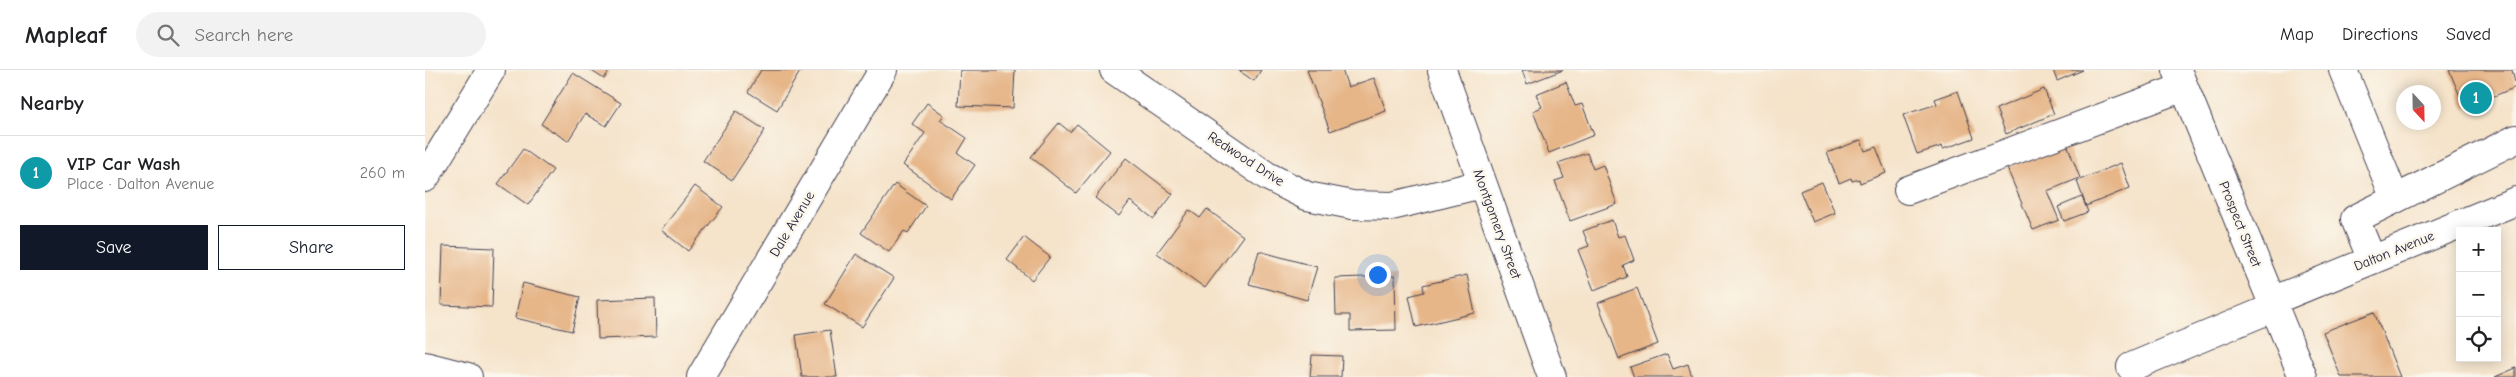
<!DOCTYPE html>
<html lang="en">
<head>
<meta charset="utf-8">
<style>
  body { margin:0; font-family:"Comic Neue",sans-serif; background:#f2f2f2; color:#202124 }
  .controls { position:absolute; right:15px; bottom:15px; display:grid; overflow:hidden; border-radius:0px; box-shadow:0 2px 12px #0003 }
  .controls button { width:45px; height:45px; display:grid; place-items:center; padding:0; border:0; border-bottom:1px solid #e0e0e0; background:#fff; color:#202124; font:25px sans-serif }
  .compass { position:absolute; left:1971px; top:15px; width:45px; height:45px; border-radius:50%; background:#fff; box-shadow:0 2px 12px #0003; rotate:158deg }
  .you { position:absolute; left:952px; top:204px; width:18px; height:18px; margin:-12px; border:4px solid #fff; border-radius:50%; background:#1a73e8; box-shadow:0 0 0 8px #1a73e833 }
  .badge { display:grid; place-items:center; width:32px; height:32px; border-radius:50%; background:#111827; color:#fff; font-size:16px; font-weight:700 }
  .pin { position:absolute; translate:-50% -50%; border:2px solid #fff; box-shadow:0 1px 5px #0006 }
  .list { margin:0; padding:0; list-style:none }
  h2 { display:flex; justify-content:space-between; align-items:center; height:65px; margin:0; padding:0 20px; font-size:21px }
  h2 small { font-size:16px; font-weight:400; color:#757577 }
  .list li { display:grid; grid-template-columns:32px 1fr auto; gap:15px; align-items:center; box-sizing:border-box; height:75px; padding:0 20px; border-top:1px solid #e0e0e0 }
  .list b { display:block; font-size:19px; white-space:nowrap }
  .list p { margin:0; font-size:16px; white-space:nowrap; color:#757577 }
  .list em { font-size:16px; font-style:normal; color:#757577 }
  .actions { display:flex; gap:10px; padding:15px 20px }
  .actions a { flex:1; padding:11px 0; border:1px solid #111827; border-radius:0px; text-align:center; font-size:18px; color:#111827 }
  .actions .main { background:#111827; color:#fff }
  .icon { flex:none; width:28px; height:28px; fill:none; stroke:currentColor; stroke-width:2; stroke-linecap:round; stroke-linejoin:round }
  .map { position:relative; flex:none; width:2091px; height:307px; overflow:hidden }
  header { display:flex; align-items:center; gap:30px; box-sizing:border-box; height:70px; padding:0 25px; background:#fff; border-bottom:1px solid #e0e0e0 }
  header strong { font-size:24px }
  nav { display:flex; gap:28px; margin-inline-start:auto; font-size:18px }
  .search { width:350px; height:45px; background:#f2f2f2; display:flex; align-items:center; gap:12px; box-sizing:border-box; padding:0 18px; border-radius:28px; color:#757577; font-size:19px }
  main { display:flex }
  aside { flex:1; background:#fff }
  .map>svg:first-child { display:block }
  .building { fill:#e6b588 }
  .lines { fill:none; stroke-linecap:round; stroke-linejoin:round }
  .minor-casing { stroke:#423f50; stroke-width:30 }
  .minor { stroke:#fff; stroke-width:28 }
  .labels { text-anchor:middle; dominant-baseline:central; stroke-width:5; stroke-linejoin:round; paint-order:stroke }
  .street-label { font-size:14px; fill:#22223b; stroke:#fbf7ec }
</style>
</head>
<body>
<header>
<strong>Mapleaf</strong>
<div class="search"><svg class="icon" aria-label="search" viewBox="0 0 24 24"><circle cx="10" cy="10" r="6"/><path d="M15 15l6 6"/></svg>Search here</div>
<nav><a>Map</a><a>Directions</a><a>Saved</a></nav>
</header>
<main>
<aside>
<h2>Nearby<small></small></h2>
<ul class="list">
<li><span class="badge" style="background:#0f9aa8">1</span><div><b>VIP Car Wash</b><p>Place · Dalton Avenue</p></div><em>260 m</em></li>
</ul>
<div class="actions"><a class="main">Save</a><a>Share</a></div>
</aside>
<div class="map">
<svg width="2091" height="307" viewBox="0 0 2091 307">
  <rect width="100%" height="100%" fill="#fbf7ec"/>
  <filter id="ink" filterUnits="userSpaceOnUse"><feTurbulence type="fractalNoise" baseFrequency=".02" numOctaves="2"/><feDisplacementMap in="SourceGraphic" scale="10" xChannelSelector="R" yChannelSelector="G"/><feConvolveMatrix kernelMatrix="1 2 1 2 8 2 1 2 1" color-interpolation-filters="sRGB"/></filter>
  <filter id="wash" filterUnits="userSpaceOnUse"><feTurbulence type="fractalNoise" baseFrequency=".0096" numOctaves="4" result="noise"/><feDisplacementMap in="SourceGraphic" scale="20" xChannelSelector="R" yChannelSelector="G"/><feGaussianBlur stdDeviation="1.12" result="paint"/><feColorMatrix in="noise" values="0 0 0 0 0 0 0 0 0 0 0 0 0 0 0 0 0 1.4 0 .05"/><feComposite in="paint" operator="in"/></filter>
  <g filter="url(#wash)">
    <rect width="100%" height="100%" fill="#f5e3ca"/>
    <g id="blocks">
      <!-- building -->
      <path class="building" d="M165,0H185L179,9Z
        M336,0H376L352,40L323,22Z
        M535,0H590L588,38L533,36Z
        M813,0H836L829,11Z
        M882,0H917L923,17L949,8L961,41L905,61Z
        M1097,0H1138L1102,14Z
        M1628,0H1658L1632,11Z
        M2024,0H2087L2091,17L2040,38Z
        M148,3L196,33L181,56L160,44L143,71L116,54Z
        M1141,12L1150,36L1157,34L1169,65L1124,83L1108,41L1117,37L1111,24Z
        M1619,19L1629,44L1581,64L1571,39Z
        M1533,21L1549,68L1518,79L1517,76L1492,84L1478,45L1512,34L1510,29Z
        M502,33L519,45L515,50L542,68L533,83L550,95L526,129L478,95L500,63L487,54Z
        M311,41L340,60L307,110L278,91Z
        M634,53L645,62L652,54L685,81L651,123L606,87Z
        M1436,70L1440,81L1451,77L1461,103L1435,113L1434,109L1427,111L1426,108L1414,113L1402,83Z
        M1642,74L1655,108L1622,121L1634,150L1608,160L1582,98Z
        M98,79L128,100L103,135L73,114Z
        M1162,83L1168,99L1178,95L1192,134L1145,151L1130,111L1139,108L1133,93Z
        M701,88L748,124L729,149L705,131L694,146L670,128Z
        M1696,93L1705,118L1661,136L1652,111Z
        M1397,112L1410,143L1388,152L1375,121Z
        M470,114L501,136L483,163L479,161L464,182L436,163Z
        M270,116L298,137L263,181L236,160Z
        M1657,127L1663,142L1639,151L1633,137Z
        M782,139L818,166L780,218L732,183L764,140L775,148Z
        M1187,150L1193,167L1200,165L1209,190L1198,195L1202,207L1169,220L1153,180L1164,176L1158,161Z
        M599,167L625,187L607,210L582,190Z
        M18,176L69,178L67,237L16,235Z
        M834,181L892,197L882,230L824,214Z
        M431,184L469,208L437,257L400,234Z
        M1042,205L1050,243L991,257L984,226L999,222L998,215Z
        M970,206L971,260L925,261V245H911L910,208Z
        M98,213L155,227L147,261L90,248Z
        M1212,218L1233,274L1194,289L1173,233Z
        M230,228L231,267L173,269L172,230Z
        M1949,242L1975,307H1916L1898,262Z
        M405,260L412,307H377L371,265Z
        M1242,284L1248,299L1263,294L1267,307H1209L1205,297Z
        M887,285L917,286L916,307H885Z
        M2091,298V307H2070Z"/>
    </g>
  </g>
  <g filter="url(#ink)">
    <use href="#blocks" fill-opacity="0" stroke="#423f50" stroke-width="1"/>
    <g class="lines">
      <!-- minor casing -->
      <g class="minor-casing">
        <path id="minor" d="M689,0L842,106L882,126L927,135L967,136L1057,114
          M1017,0L1127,307
          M1752,0L1878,307
          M1918,0L1970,129
          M0,108L66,0
          M1483,120L1759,17
          M1947,190L1930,149L2091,69
          M1847,231L2091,131
          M0,296L43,307
          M1706,297L1850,237
          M276,307L458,0"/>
      </g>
      <!-- minor -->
      <use href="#minor" class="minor"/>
    </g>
  </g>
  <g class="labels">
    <!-- street labels -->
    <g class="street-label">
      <text transform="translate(821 89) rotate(33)">Redwood Drive</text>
      <text transform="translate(367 154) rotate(-59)">Dale Avenue</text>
      <text transform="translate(1072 154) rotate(70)">Montgomery Street</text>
      <text transform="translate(1815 154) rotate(68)">Prospect Street</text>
      <text transform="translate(1969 181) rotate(-22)">Dalton Avenue</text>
    </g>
  </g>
</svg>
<div class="controls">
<button>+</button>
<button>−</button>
<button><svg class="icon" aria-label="locate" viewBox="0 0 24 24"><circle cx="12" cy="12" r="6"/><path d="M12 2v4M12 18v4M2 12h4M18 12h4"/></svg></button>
</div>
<svg class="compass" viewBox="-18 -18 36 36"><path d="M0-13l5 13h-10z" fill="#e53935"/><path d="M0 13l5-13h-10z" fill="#757577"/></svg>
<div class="you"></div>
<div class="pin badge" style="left:2051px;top:28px;background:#0f9aa8">1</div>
</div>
</main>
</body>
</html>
